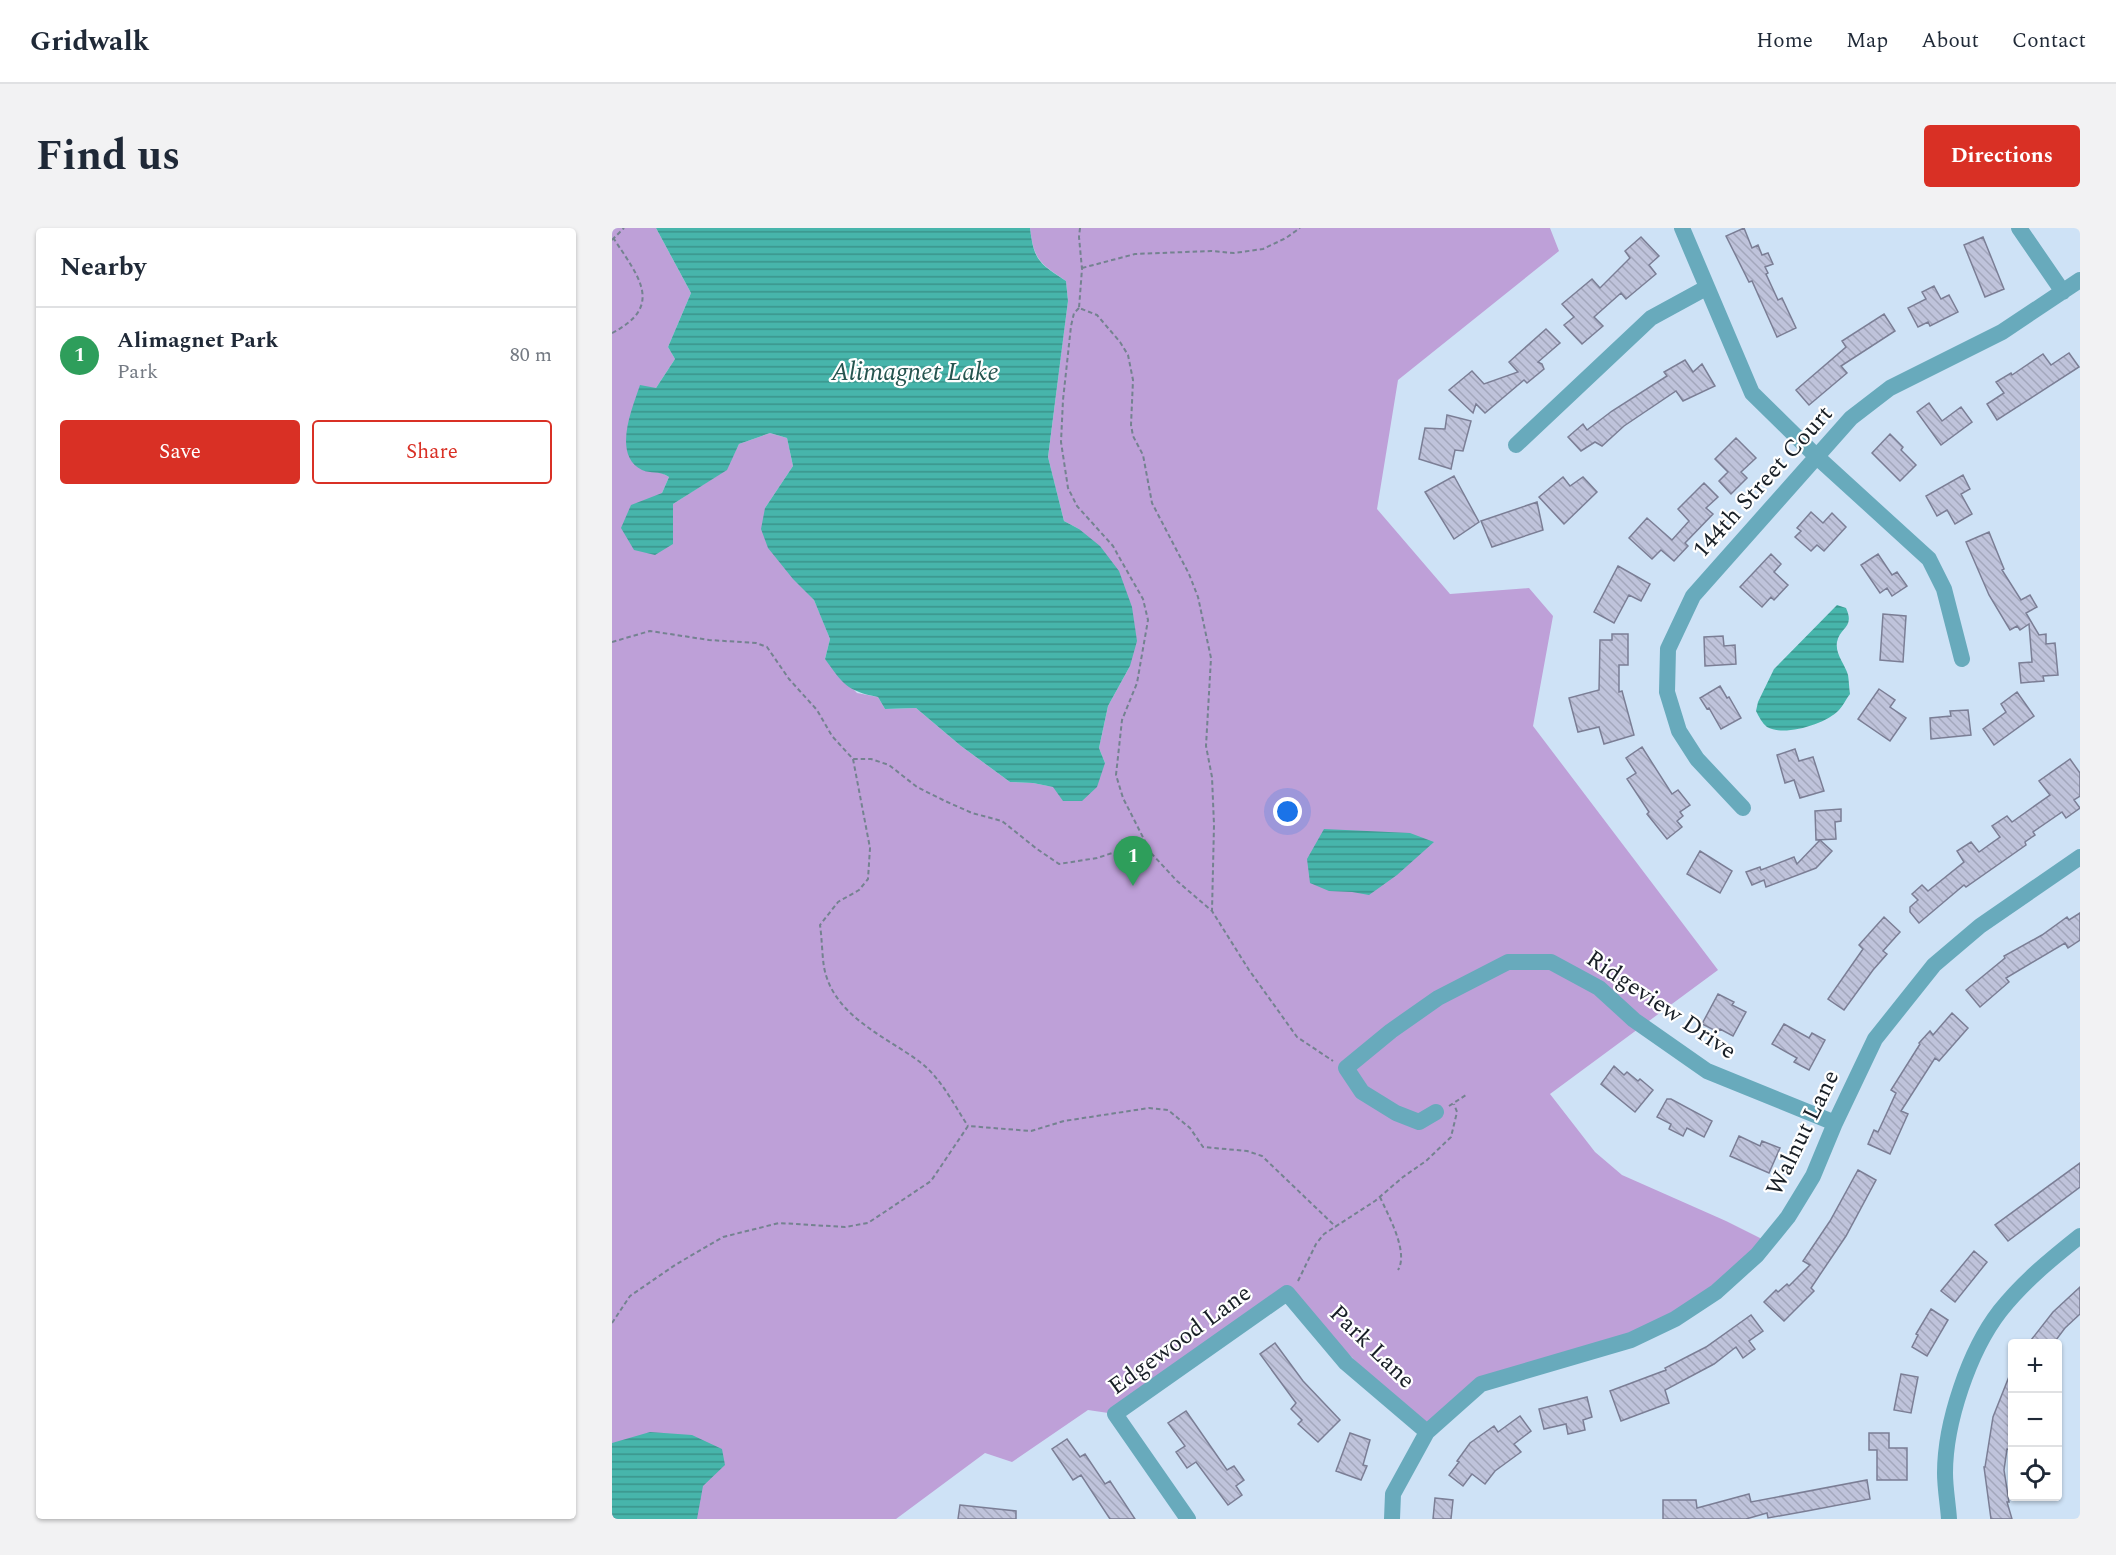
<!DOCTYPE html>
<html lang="en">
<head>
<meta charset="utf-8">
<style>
  body { margin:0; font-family:Spectral,serif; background:#f2f2f3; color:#1f2937 }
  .controls { position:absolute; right:18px; bottom:18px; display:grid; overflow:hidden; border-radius:6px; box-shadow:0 2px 4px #0004 }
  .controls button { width:54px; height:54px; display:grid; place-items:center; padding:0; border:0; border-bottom:2px solid #e0e1e3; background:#fff; color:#1f2937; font:30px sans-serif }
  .you { position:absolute; left:676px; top:584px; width:21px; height:21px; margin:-15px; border:4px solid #fff; border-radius:50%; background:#1a73e8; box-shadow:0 0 0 9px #1a73e833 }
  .badge { display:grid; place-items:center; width:39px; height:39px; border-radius:50%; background:#d93025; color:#fff; font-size:20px; font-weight:700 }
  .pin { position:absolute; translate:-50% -50px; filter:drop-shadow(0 2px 3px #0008) }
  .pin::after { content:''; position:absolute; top:32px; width:21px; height:18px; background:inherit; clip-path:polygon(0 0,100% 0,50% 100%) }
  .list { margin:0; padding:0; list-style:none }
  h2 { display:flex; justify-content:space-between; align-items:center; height:78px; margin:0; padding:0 24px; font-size:26px }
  h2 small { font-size:20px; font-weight:400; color:#747a83 }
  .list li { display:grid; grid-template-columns:39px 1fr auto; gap:18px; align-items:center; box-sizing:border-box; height:96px; padding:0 24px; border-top:2px solid #e0e1e3 }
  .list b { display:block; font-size:22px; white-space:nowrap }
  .list p { margin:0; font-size:20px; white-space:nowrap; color:#747a83 }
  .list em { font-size:20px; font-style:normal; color:#747a83 }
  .actions { display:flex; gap:12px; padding:18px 24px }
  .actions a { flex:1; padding:14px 0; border:2px solid #d93025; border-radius:6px; text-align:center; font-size:21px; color:#d93025 }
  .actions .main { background:#d93025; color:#fff }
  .icon { flex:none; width:33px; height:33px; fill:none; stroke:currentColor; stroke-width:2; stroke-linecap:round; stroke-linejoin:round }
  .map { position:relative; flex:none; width:1468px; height:1291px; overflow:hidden; border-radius:6px }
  header { display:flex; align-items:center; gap:36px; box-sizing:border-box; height:84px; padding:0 30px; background:#fff; border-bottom:2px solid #e0e1e3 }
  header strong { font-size:28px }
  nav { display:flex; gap:33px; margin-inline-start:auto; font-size:21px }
  .intro { display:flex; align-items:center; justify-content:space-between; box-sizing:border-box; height:144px; padding:0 36px }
  h1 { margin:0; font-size:42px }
  .button { padding:15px 27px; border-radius:6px; background:#d93025; color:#fff; font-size:21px; font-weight:700 }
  main { display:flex; gap:36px; padding:0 36px }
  aside { flex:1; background:#fff; border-radius:6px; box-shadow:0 2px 4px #0004 }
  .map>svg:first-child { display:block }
  .green { fill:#bea0d8 }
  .water { fill:url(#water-rules) }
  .building { fill:url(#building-back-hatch); stroke:#7b7e95; stroke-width:1.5 }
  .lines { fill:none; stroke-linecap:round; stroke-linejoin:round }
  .path { stroke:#748290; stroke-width:2; stroke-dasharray:4.5 3; stroke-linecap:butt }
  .street { stroke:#68aabc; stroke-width:16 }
  .labels { text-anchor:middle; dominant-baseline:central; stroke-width:4.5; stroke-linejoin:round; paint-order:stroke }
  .street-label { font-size:24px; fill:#181f26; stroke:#fff }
  .water-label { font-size:26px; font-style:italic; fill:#265550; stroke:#fff }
</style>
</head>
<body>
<header>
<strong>Gridwalk</strong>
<nav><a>Home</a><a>Map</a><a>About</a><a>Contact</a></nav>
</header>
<div class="intro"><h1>Find us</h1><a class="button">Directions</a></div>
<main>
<aside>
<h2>Nearby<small></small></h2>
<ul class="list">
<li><span class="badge" style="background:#2e9e5b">1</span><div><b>Alimagnet Park</b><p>Park</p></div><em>80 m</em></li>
</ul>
<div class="actions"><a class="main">Save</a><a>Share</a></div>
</aside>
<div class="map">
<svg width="1468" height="1291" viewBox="0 0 1468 1291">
  <defs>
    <pattern id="water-rules" width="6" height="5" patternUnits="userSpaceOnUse" patternTransform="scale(1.5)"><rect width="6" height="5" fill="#47b5ab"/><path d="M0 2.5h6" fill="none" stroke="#3a938b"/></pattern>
    <pattern id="building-back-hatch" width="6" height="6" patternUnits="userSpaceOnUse" patternTransform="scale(1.5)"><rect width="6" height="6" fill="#bfc3db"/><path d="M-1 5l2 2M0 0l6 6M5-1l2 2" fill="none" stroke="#a3a7bc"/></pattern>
  </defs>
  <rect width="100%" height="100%" fill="#cee2f6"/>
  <!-- green -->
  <path class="green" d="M0,0H44L79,65L56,119L63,131L44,160L31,242L48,244L57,249L50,265L60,293L61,276L114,242L127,216L158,205L175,210L181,238L153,280L174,341L202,372L210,391L218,411L213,431L245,465L266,469L273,481L304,480L349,518L398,554L421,555L441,559L493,535L487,520L496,478L518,438L467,301L452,293L436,229L456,73L454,53C428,35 422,33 418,0H938L947,23L786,152L765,281L838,366L917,360L941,388L921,498L1106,742L938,866L983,924L1010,947L1114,993L1156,1014L1063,1091L869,1156L815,1204L675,1065L503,1186L476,1182L400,1234L373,1225L284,1291H0Z"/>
  <!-- water -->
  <path class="water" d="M44,0H418C422,33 427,35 454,53L456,73L436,229L452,293L467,301L488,318L507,343L520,379L525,413L518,438L496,478L487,520L493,535L485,559L470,573H451L441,559L421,555L398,554L349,518L304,480L273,481L266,469C235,463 231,456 213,431L218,411L202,372L181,351L156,320L149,301L153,280L181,238L175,210L158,205L127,216L115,242L61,276V316L43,327L22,322L9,300L19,277L50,265L57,249C46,242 39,246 30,242C0,227 20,181 28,157L44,160L63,131L56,119L79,65Z
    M1225,377L1234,380C1243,400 1228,399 1225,414C1223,426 1233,436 1236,447C1237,453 1237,460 1238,466C1234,471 1231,478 1227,482C1214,496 1172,509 1155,499C1150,495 1147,489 1144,483L1146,474L1162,441Z
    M712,601L798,605L822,614L785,647L757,667L740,664L717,663L698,655L695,631Z
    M38,1204L80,1207L110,1221L113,1237L91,1258L85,1291H0V1215Z"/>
  <!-- building -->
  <path class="building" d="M1132,0L1140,20L1146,17L1150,27L1156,25L1161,36L1153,39L1156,45L1154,46L1166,72L1170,70L1184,100L1165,109L1140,53L1137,54L1114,8Z
    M1029,9L1047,28L1037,37L1044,46L1014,71L1009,65L982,89L991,98L970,116L952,97L962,89L950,76L980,51L988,60L1018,30L1013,23Z
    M1371,9L1392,61L1373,69L1352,17Z
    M1322,58L1329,71L1337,67L1346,84L1318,98L1316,94L1306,99L1296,80L1314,71L1310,64Z
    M1272,86L1283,103L1229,138L1235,145L1197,177L1184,162L1234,119L1230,113Z
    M934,101L948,115L926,134L930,136L932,141L915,155L912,152L873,185L864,176L861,185L837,162L860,143L872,156L906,144L897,134Z
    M1457,125L1467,139L1385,192L1375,176L1392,165L1384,154L1399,145L1400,147L1431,126L1439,137Z
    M1073,132L1081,144L1090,136L1103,158L1071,173L1064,163L1012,198L990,218L983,214L969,223L956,209L971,196L975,202L1000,183L1055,148L1052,144Z
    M1317,175L1330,193L1349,179L1360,194L1329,217L1305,184Z
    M835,187L859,193L851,223L843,222L839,241L807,231L813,200L833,201Z
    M1278,206L1291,219L1289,222L1304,237L1288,253L1260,225Z
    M1124,210L1144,230L1129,244L1135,250L1119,266L1107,253L1116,244L1103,231Z
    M1351,247L1358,261L1349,266L1360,286L1343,296L1335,282L1325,288L1314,268Z
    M842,248L867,294L842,311L813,264Z
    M951,249L958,258L971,249L985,264L952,296L927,269Z
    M1092,255L1106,269L1094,280L1101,286L1073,315L1076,318L1062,333L1049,322L1040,331L1017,310L1035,290L1060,312L1077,293L1066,281Z
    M925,274L931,302L880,319L869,293Z
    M1199,284L1211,295L1220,285L1234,299L1212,323L1205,317L1199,323L1183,309L1189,303L1185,300Z
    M1377,304L1392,341L1390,342L1409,372L1418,367L1425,379L1414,385L1427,407L1434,406V416L1443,415L1446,447L1431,448L1432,453L1409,455L1407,435L1420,434L1417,396L1408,402L1405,398L1398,402L1377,367L1354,314Z
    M1159,326L1169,336L1162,344L1176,357L1162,372L1159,369L1150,379L1128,359Z
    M1266,326L1280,347L1285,344L1295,358L1280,368L1275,360L1268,365L1249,337Z
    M1006,338L1038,356L1029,373L1017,367L1002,395L982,384Z
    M1271,386L1294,388L1291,434L1268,432Z
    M1000,406H1016V437H1007V464L1010,463L1022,507L992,516L987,499L966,504L957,470L987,462L988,412H1000Z
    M1111,408L1112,418L1123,417L1124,436L1093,438L1092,409Z
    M1108,458L1115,470L1117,469L1129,490L1109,501L1097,480L1095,481L1088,470Z
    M1267,461L1283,472L1278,479L1294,490L1278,513L1246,491Z
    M1405,464L1422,488L1382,517L1371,501L1394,484L1389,476Z
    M1356,482L1359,507L1319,511L1318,490L1339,488L1338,483Z
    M1030,519L1060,566L1066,562L1078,577L1068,584L1071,588L1065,593L1070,599L1055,611L1035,586L1037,584L1015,551L1024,545L1014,530Z
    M1183,521L1187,533L1201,529L1212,563L1188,570L1182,552L1173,555L1165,527Z
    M1458,531L1468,545V568L1462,572L1468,580L1454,590L1450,584L1421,604L1423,607L1413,614L1414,617L1354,659L1352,657L1307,695L1298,684V679L1306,672L1300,666L1310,657L1316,663L1352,634L1345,623L1359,614L1367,624L1388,609L1380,598L1395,588L1400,594L1438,567L1427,553Z
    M1229,581V593L1223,594L1224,611L1204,612L1203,583Z
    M1208,612L1220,623L1204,640L1154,659L1152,652L1140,657L1134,644L1148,639L1149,642L1182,629L1185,636Z
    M1088,623L1120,643L1108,665L1075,646Z
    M1468,685V712L1456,720L1453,715L1394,750L1397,754L1368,779L1354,762L1393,730L1392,728L1430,707L1455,689L1457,692Z
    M1272,689L1288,704L1271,723L1275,726L1261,742L1232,782L1216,771L1251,721L1247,717Z
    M1106,766L1122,774L1120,777L1134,784L1121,808L1108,801L1106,804L1090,796Z
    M1340,785L1356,800L1327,833L1323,830L1289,883L1296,886L1278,926L1256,916L1262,902L1266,904L1284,865L1279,862L1308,816L1307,815L1318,803L1321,807Z
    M1172,796L1197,810L1200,805L1213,812L1197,842L1182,834L1185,830L1160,816Z
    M1002,838L1012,847L1015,844L1026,853L1028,851L1041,862L1023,884L989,856Z
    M1055,871H1059L1100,893L1092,909L1075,900L1071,908L1057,901L1059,896L1045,889Z
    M1127,908L1148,918L1150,913L1168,920L1157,945L1118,928Z
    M1468,935V959L1396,1013L1383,997Z
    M1246,942L1264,952L1234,1008L1199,1060L1202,1063L1172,1093L1152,1074L1164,1062L1166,1064L1175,1056L1177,1058L1198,1037L1191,1033L1218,993Z
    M1362,1023L1375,1034L1343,1074L1329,1063Z
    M1468,1059V1086L1453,1100L1441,1116H1416L1441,1084Z
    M1319,1081L1336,1092L1315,1128L1300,1119L1306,1107L1304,1106Z
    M1139,1087L1151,1103L1137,1113L1143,1121L1131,1130L1124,1119L1102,1136L1053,1162L1057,1175L1009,1193L998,1163L1054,1142L1053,1140L1094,1119Z
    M663,1115L691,1153L728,1192L706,1214L686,1196L690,1192L679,1181L684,1175L648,1126Z
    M1400,1141L1401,1222L1395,1221L1392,1242L1397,1274H1395L1400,1291H1379L1372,1239H1373L1381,1189Z
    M1289,1146L1306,1149L1299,1185L1282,1182Z
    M975,1169L980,1189L971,1192L973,1202L956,1206L954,1196L932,1201L927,1181Z
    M574,1183L615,1242L622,1238L632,1252L624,1258L630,1267L616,1277L584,1234L575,1240L564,1224L573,1218L556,1195Z
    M908,1188L919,1203L902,1216L909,1224L883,1243L873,1256L860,1246L851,1258L837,1247L847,1234L845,1233L858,1215L882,1198L886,1204Z
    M738,1205L758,1212L751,1237L755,1238L749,1252L724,1243Z
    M1257,1205H1277V1220H1295V1252H1265V1222H1257Z
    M455,1211L468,1229L473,1226L493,1256L498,1253L523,1291H498L469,1247L461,1252L440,1221Z
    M1255,1252L1258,1271L1195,1283L1156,1290L1155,1285L1134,1291H1051V1272H1084L1085,1280L1137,1266L1139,1274Z
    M823,1270L841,1272L839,1291H821Z
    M348,1277L404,1283V1291H346Z"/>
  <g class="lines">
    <!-- path -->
    <path class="path" d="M468,0L467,9L470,41L467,80L485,87L508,114L516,127L521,152L519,197L521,208L531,227L540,275L577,346L586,369L593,402L599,430L594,518L600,549L602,597L600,683
      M0,12L12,0
      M470,40L523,26L599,23L622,25L651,21L674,10L688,0
      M467,80L462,85L459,98L451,172L449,214L456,260L465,278L501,318L507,329L531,371L536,392L525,455L510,492L504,547L511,570L539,625L565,653L600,683L637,742L685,809L721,833
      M0,105C53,78 26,48 2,11
      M0,414L38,403L97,412L144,415L155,419L177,451L205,482L220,508L241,531H259L277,537L305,559L333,573L360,585L390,593L425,621L447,636L485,630L522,618L539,625
      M241,531L258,620L256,651L247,662L226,674L208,697C210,711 210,726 212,739C221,788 273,808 308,834C329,850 342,877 356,898
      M837,878L854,867
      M768,969C776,987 797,1024 786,1042
      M686,1053L704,1016L712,1006L763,973L791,949L814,933L839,909L845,884L842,876
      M0,1095L18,1068L63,1037L111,1009L167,995L233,999L256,995L319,953L356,898L419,903L452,893L537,880L556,882L578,900L591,919L635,923L650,928L724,999"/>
    <!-- street -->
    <path class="street" d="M1070,0L1140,165L1204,228L1317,331L1332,361L1350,431
      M1407,0L1451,64
      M904,217L1039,90L1094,60
      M1131,580L1085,531L1067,503L1055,464L1056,421L1081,368L1239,190L1278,160L1390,104L1468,52
      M824,884L807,894L784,885L750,864L734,840L779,803L826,770L896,734H939L987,760L1022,792L1095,843L1223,895
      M576,1291L503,1186L675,1065L734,1135L815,1204
      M780,1291L781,1266L815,1204L869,1156L1019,1112L1063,1091L1104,1064L1145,1027L1176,989L1201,948L1223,895L1263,811L1322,737L1368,698L1468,629
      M1337,1291C1336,1276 1333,1260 1333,1245C1333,1195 1357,1123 1388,1083C1411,1054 1439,1031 1468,1008"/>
  </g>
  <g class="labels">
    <!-- street labels -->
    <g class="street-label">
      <text transform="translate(1151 254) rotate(-48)">144th Street Court</text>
      <text transform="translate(1049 777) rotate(34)">Ridgeview Drive</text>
      <text transform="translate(1191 905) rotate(-64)">Walnut Lane</text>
      <text transform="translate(568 1112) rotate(-36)">Edgewood Lane</text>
      <text transform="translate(760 1119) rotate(44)">Park Lane</text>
    </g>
    <!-- water labels -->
    <g class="water-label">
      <text x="303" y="144">Alimagnet Lake</text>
    </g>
  </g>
</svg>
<div class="controls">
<button>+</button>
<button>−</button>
<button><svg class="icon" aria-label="locate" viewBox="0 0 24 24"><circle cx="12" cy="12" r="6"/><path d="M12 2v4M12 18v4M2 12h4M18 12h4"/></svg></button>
</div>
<div class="you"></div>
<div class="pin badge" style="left:521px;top:658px;background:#2e9e5b">1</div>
</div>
</main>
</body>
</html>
